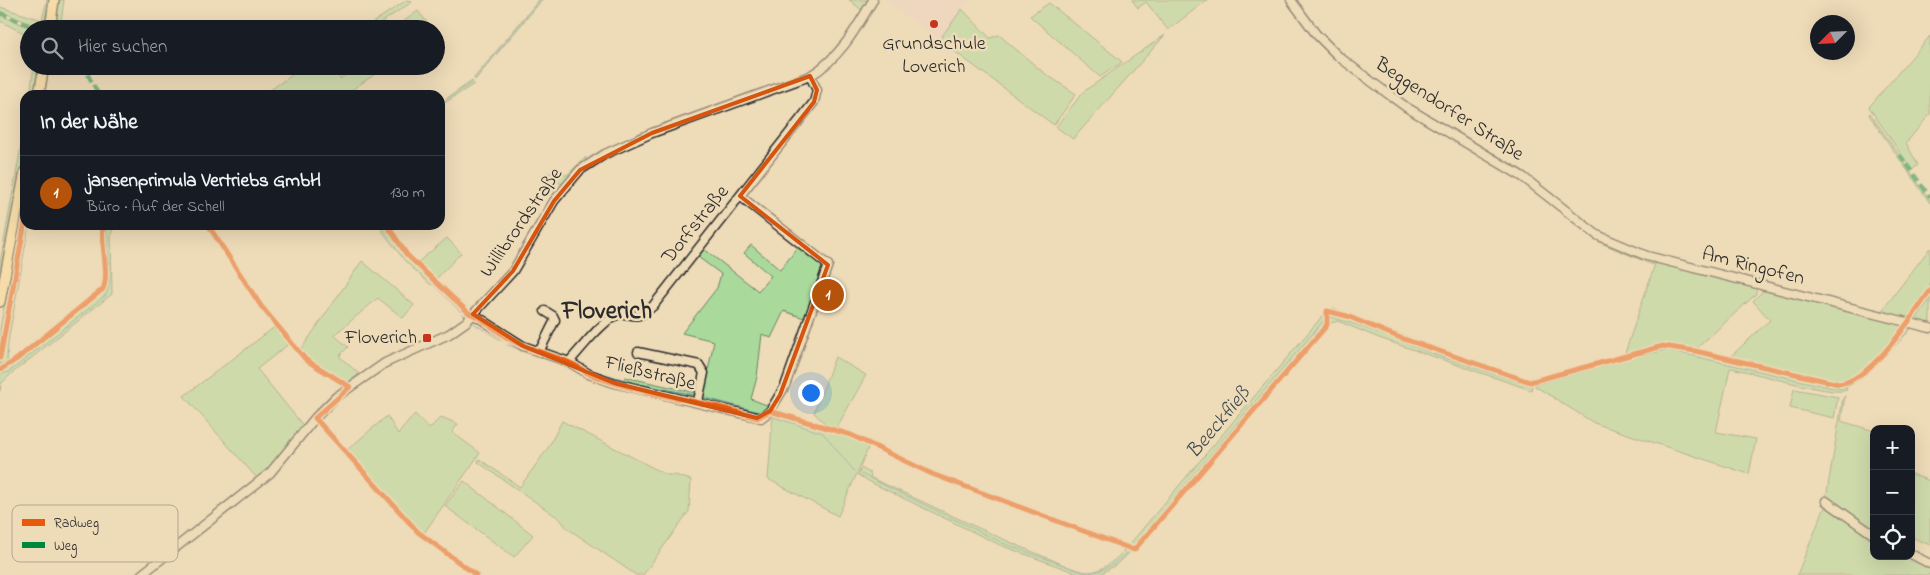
<!DOCTYPE html>
<html lang="de">
<head>
<meta charset="utf-8">
<style>
  body { margin:0; font-family:"Indie Flower",sans-serif; background:#20242c; color:#f1f3f6 }
  .controls { position:absolute; right:15px; bottom:15px; display:grid; overflow:hidden; border-radius:10px; box-shadow:0 5px 20px #0002 }
  .controls button { width:45px; height:45px; display:grid; place-items:center; padding:0; border:0; border-bottom:1px solid #363941; background:#171b24; color:#f1f3f6; font:25px sans-serif }
  .compass { position:absolute; left:1810px; top:15px; width:45px; height:45px; border-radius:50%; background:#171b24; box-shadow:0 5px 20px #0002; rotate:246deg }
  .you { position:absolute; left:810px; top:392px; width:18px; height:18px; margin:-12px; border:4px solid #fff; border-radius:50%; background:#1a73e8; box-shadow:0 0 0 8px #1a73e833 }
  .badge { display:grid; place-items:center; width:32px; height:32px; border-radius:50%; background:#b45309; color:#fff; font-size:16px; font-weight:700 }
  .pin { position:absolute; translate:-50% -50%; border:2px solid #fff; box-shadow:0 1px 5px #0006 }
  .list { margin:0; padding:0; list-style:none }
  h2 { display:flex; justify-content:space-between; align-items:center; height:65px; margin:0; padding:0 20px; font-size:21px }
  h2 small { font-size:16px; font-weight:400; color:#9ea1a6 }
  .list li { display:grid; grid-template-columns:32px 1fr auto; gap:15px; align-items:center; box-sizing:border-box; height:75px; padding:0 20px; border-top:1px solid #363941 }
  .list b { display:block; font-size:19px; white-space:nowrap }
  .list p { margin:0; font-size:16px; white-space:nowrap; color:#9ea1a6 }
  .list em { font-size:16px; font-style:normal; color:#9ea1a6 }
  .icon { flex:none; width:28px; height:28px; fill:none; stroke:currentColor; stroke-width:2; stroke-linecap:round; stroke-linejoin:round }
  .map { position:relative; flex:none; width:1930px; height:575px; overflow:hidden }
  .search { position:absolute; background:#171b24; box-shadow:0 5px 20px #0002; left:20px; top:20px; width:425px; height:55px; display:flex; align-items:center; gap:12px; box-sizing:border-box; padding:0 18px; border-radius:28px; color:#9ea1a6; font-size:19px }
  .panel { position:absolute; background:#171b24; box-shadow:0 5px 20px #0002; left:20px; top:90px; width:425px; height:140px; border-radius:15px }
  .map>svg:first-child { display:block }
  .built { fill:#edd2c5 }
  .green { fill:#a9da9b; stroke:#6a8263 }
  .lines { fill:none; stroke-linecap:round; stroke-linejoin:round }
  .stream { stroke:#648c9e; stroke-width:1 }
  .minor-casing { stroke:#2b2b2b; stroke-width:11 }
  .major-casing { stroke:#2b2b2b; stroke-width:12 }
  .minor { stroke:#eedbb8; stroke-width:8 }
  .major { stroke:#ffdd96; stroke-width:9 }
  .quiet { stroke:#00873e; stroke-width:4; stroke-dasharray:8 4; stroke-linecap:butt }
  .cycleway-casing { stroke:#eedbb8; stroke-width:8 }
  .cycleway { stroke:#e8590c; stroke-width:5 }
  .marked { fill:none; stroke:#d5540f; stroke-width:4; stroke-linejoin:round }
  .poi-dot { fill:#c8321e; stroke:#eedbb8; stroke-width:2 }
  .labels { text-anchor:middle; dominant-baseline:central; stroke-width:5; stroke-linejoin:round; paint-order:stroke }
  .poi-label { font-size:20px; fill:#2b2b2b; stroke:#eedbb8 }
  .street-label { font-size:20px; fill:#2b2b2b; stroke:#eedbb8 }
  .water-label { font-size:21px; font-style:italic; fill:#3e4b51; stroke:#eedbb8 }
  .district-label { font-size:25px; font-weight:bold; fill:#2b2b2b; stroke:#eedbb8 }
  .key { fill:#eedbb8; stroke:#b4a68e; stroke-width:1 }
  .key-label { font-size:14px; fill:#2b2b2b }
</style>
</head>
<body>
<div class="map">
<svg width="1930" height="575" viewBox="0 0 1930 575">
  <rect width="100%" height="100%" fill="#eedbb8"/>
  <filter id="ink" filterUnits="userSpaceOnUse"><feTurbulence type="fractalNoise" baseFrequency=".02" numOctaves="2"/><feDisplacementMap in="SourceGraphic" scale="10" xChannelSelector="R" yChannelSelector="G"/><feConvolveMatrix kernelMatrix="1 2 1 2 8 2 1 2 1" color-interpolation-filters="sRGB"/></filter>
  <g filter="url(#ink)">
    <!-- built -->
    <path class="built" d="M885,0H968L939,40Z"/>
    <!-- green -->
    <path class="green" d="M47,0H49L43,29L0,11V7L42,20Z
      M60,0H64L60,29H54Z
      M407,0L412,2L371,29H363Z
      M539,0H542L475,80L474,78Z
      M849,0H870L863,11Z
      M1132,0H1207L1168,30L1146,2L1138,8Z
      M1049,3L1120,60L1122,62L1100,77L1030,16Z
      M962,9L990,38L999,35L1044,73L1076,94L1054,125L939,40Z
      M418,11L432,29H407L403,22Z
      M0,15L33,29H29V36L0,21Z
      M1312,24L1338,50L1402,99L1522,170L1598,230L1549,193L1408,105L1341,55L1316,31Z
      M1165,35L1073,139L1056,127L1083,92Z
      M1930,36V114L1906,143L1918,165L1912,170L1869,107Z
      M34,66H38L34,95H30Z
      M305,66H331L340,79L358,66H387L344,95H263Z
      M472,81L474,84L440,106V103Z
      M1870,113L1930,200V203L1869,115Z
      M25,125V153L0,282V263Z
      M1449,136L1507,169L1613,246L1652,260L1653,265L1601,243L1523,182L1447,137Z
      M586,157L585,162L561,184L547,173L567,175Z
      M25,195V215L0,351V329Z
      M742,198L823,264L824,267L807,319L784,311L771,338L762,334L757,377L751,399L769,406L761,414L702,400L714,341L682,333L717,288L721,274L698,257L704,249L758,291L771,276L744,253L751,245L780,270L799,246L746,204L740,202Z
      M25,225H29L8,342L7,364L0,367Z
      M104,225H114L111,235L112,294L11,374L1,384L0,391V373L105,288C111,268 100,245 104,225Z
      M378,225H385L407,257L434,282L431,285L405,261Z
      M1602,231C1618,247 1650,252 1672,258C1741,278 1811,294 1881,312L1930,248V289L1906,319L1756,283L1636,250L1609,238L1603,235Z
      M447,238L461,253L435,280L417,263Z
      M362,261L414,305L403,318L378,298L334,335L348,347L339,356L359,374L349,382L317,367L300,351Z
      M1656,261L1756,288V294L1696,349L1668,344L1625,353Z
      M1764,290L1905,325C1894,341 1865,375 1847,381C1842,383 1836,382 1831,382L1729,358L1770,320L1753,301Z
      M1930,293V326L1913,321L1916,313Z
      M1333,308L1457,356L1333,311Z
      M1331,313L1531,384L1532,386L1531,390L1379,338L1338,321L1331,323L1325,328L1329,321L1328,315Z
      M1324,314L1327,321L1322,328L1134,548L1129,545Z
      M276,326L290,343L257,369L305,428C258,487 195,529 137,575H133L257,478L184,396Z
      M1909,327L1910,330C1892,348 1872,375 1848,386L1847,384L1873,364Z
      M1664,347L1829,384L1845,385L1847,390C1833,397 1751,371 1730,368L1716,432L1756,439L1749,474L1594,423L1535,386L1536,382Z
      M835,357L866,375L836,429L828,426L814,413Z
      M625,377L697,393L695,398L624,383Z
      M1794,389L1838,397L1834,418L1790,408Z
      M1845,396L1841,421L1874,431V533L1826,498L1843,398Z
      M773,413L850,436L868,444L869,446L838,516L768,479Z
      M415,414L429,429L441,417L458,424L452,432L480,453L424,533L420,532L346,451L387,416L398,434Z
      M562,421L667,475H675L691,480L689,511L643,575H636L567,528L560,519L478,462L479,459L520,487L548,448Z
      M861,468L870,473L871,478C929,504 986,533 1045,557C1059,562 1074,571 1088,572C1103,572 1117,558 1127,548L1131,551L1119,563L1100,574L1082,575L1000,545L874,484L858,475Z
      M274,473L234,508L148,575H144Z
      M1911,474L1930,481V545L1911,537Z
      M464,481L533,535L514,557L445,506Z
      M1826,504L1874,536V556H1911L1930,566V575H1797Z"/>
    <g class="lines">
      <!-- stream -->
      <path class="stream" d="M476,78L540,0
        M440,104L472,83
        M381,225L408,260L465,316
        M1331,317L1354,324L1439,356L1530,386
        M1915,321L1930,299
        M473,323L502,341
        M507,345L548,359
        M591,370L639,384L695,395
        M0,374L9,372L105,296C117,275 103,248 108,225
        M1537,384L1638,356L1667,350L1828,387L1842,389L1846,387
        M1847,387L1868,373L1911,328
        M702,397L759,412L763,409
        M770,416L823,433L854,471
        M861,474L1005,544L1082,572C1099,575 1114,565 1126,553
        M1133,546L1325,319"/>
      <!-- minor casing -->
      <g class="minor-casing">
        <path id="minor" d="M1291,0L1316,34L1338,56L1372,82L1406,107L1523,177L1597,235L1647,256L1930,328
          M473,314L523,346L569,362L589,374L614,383L761,418L770,411L785,386L828,265L740,196
          M539,352L555,320L553,316L545,311
          M638,352L699,365L704,373L698,401
          M569,362C580,350 602,321 617,315C634,310 633,324 653,306L814,102L817,90L810,76
          M1826,501L1874,535
          M1911,554L1930,564
          M141,575L270,473L315,418L336,397L385,363L449,334L466,322L513,271L554,201L580,170L605,154L652,133L810,76C840,58 856,29 873,0"/>
      </g>
      <!-- major casing -->
      <g class="major-casing">
        <path id="major" d="M50,29L54,0
          M39,95L44,66
          M0,302L25,171"/>
      </g>
      <!-- minor -->
      <use href="#minor" class="minor"/>
      <!-- major -->
      <use href="#major" class="major"/>
      <!-- quiet -->
      <path class="quiet" d="M0,13L37,29
        M79,66L88,75L99,95
        M1900,155L1930,197"/>
      <!-- cycleway casing -->
      <g class="cycleway-casing">
        <path id="cycleway" d="M208,225L261,306L306,360L350,387L315,418L418,532L476,575
          M387,225L407,255L469,313C485,318 496,332 511,340C529,350 549,354 568,362C576,365 583,371 591,375C644,396 703,400 757,418L770,411L851,435L932,474L1134,550L1327,325V311L1347,316L1398,337L1530,382L1663,346L1695,351L1839,384C1873,379 1911,318 1930,291
          M0,358L25,222
          M0,370L17,359L103,289C110,273 100,244 103,225"/>
      </g>
      <!-- cycleway -->
      <use href="#cycleway" class="cycleway"/>
    </g>
  </g>
  <!-- marked area -->
  <path d="M0 0H1930V575H0ZM810,76L817,90L814,102L740,196L828,265L780,395L770,411L757,418L614,383L523,346L473,314L513,271L554,201L580,170L652,133Z" fill="#eedbb8" fill-opacity=".55" fill-rule="evenodd"/>
  <path class="marked" d="M810,76L817,90L814,102L740,196L828,265L780,395L770,411L757,418L614,383L523,346L473,314L513,271L554,201L580,170L652,133Z"/>
  <!-- markers -->
  <g class="poi-dot">
    <circle cx="934" cy="24" r="5"/>
    <rect x="422" y="333" width="10" height="10" rx="2.5"/>
  </g>
  <g class="labels">
    <!-- poi labels -->
    <g class="poi-label">
      <text x="934" y="44">Grundschule<tspan x="934" dy="23">Loverich</tspan></text>
      <text x="417" y="338" text-anchor="end">Floverich</text>
    </g>
    <!-- street labels -->
    <g class="street-label">
      <text transform="translate(1449 110) rotate(33)">Beggendorfer Straße</text>
      <text transform="translate(522 223) rotate(-55)">Willibrordstraße</text>
      <text transform="translate(696 225) rotate(-51)">Dorfstraße</text>
      <text transform="translate(1753 267) rotate(14)">Am Ringofen</text>
      <text transform="translate(650 374) rotate(14)">Fließstraße</text>
    </g>
    <!-- water labels -->
    <g class="water-label">
      <text transform="translate(1219 423) rotate(-50)">Beeckfließ</text>
    </g>
    <!-- district labels -->
    <g class="district-label">
      <text x="607" y="312">Floverich</text>
    </g>
  </g>
  <!-- legend -->
  <rect x="12" y="505" width="166" height="57" rx="8" class="key"/>
  <rect x="22" y="519" width="23" height="7" fill="#e8590c"/>
  <rect x="22" y="542" width="23" height="6" fill="#00873e"/>
  <g class="key-label">
    <text x="54" y="527">Radweg</text>
    <text x="54" y="550">Weg</text>
  </g>
</svg>
<div class="controls">
<button>+</button>
<button>−</button>
<button><svg class="icon" aria-label="locate" viewBox="0 0 24 24"><circle cx="12" cy="12" r="6"/><path d="M12 2v4M12 18v4M2 12h4M18 12h4"/></svg></button>
</div>
<svg class="compass" viewBox="-18 -18 36 36"><path d="M0-13l5 13h-10z" fill="#e53935"/><path d="M0 13l5-13h-10z" fill="#9ea1a6"/></svg>
<div class="you"></div>
<div class="pin badge" style="left:828px;top:295px">1</div>
<div class="search"><svg class="icon" aria-label="search" viewBox="0 0 24 24"><circle cx="10" cy="10" r="6"/><path d="M15 15l6 6"/></svg>Hier suchen</div>
<section class="panel">
<h2>In der Nähe<small></small></h2>
<ul class="list">
<li><span class="badge">1</span><div><b>jansenprimula Vertriebs GmbH</b><p>Büro · Auf der Schell</p></div><em>130 m</em></li>
</ul>
</section>
</div>
</body>
</html>
